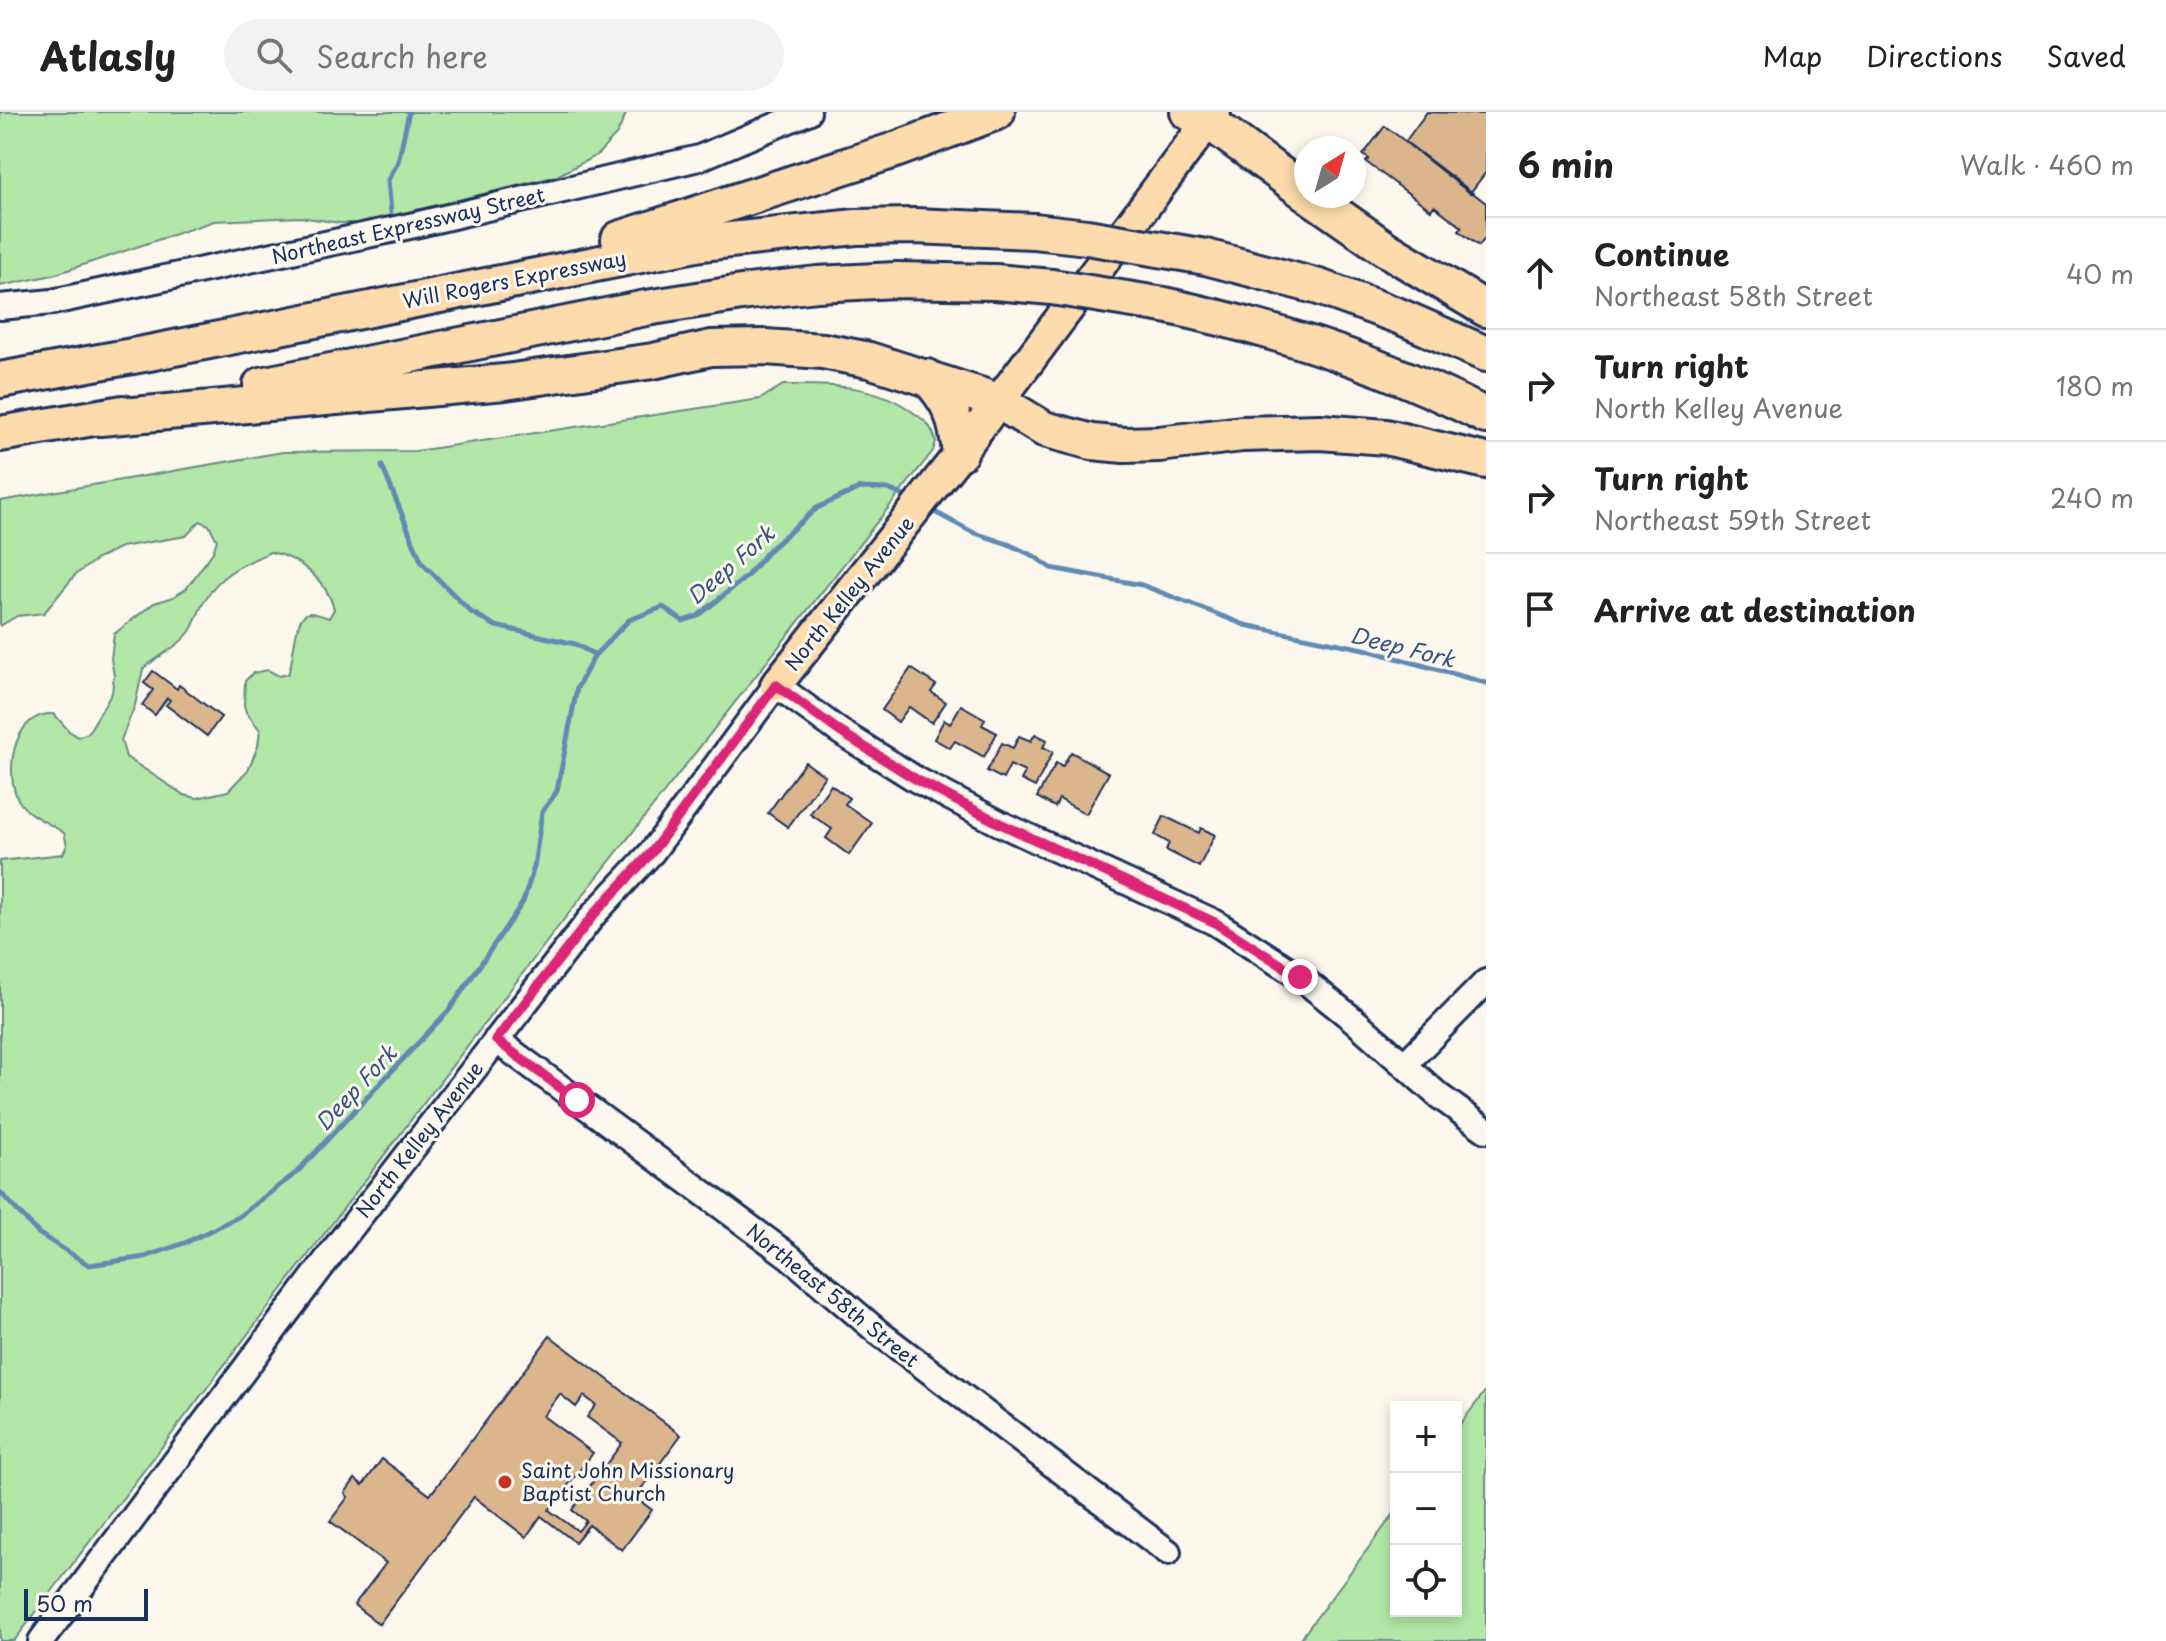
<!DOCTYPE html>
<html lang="en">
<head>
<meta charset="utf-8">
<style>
  body { margin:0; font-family:"Playpen Sans",sans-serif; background:#f2f2f2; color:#222 }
  .controls { position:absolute; right:24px; bottom:24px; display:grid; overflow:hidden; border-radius:0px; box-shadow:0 4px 12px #0003 }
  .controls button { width:72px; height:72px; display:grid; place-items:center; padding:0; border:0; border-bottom:2px solid #e0e0e0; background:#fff; color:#222; font:40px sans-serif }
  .compass { position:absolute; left:1294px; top:24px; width:72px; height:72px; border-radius:50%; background:#fff; box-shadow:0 4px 12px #0003; rotate:37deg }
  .scale { position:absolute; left:24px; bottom:20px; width:124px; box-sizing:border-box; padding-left:8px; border:4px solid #1b2f5e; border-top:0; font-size:22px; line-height:28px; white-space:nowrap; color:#1b2f5e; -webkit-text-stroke:6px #fbf7ec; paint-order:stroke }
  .stop { position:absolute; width:24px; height:24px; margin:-18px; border:6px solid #db2777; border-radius:50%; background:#fff }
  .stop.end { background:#db2777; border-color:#fff; box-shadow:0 2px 8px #0008 }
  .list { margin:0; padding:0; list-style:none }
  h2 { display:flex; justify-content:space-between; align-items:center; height:104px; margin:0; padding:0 32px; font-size:34px }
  h2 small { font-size:26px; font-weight:400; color:#767676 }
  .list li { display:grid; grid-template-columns:52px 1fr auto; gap:24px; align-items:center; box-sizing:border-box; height:112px; padding:0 32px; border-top:2px solid #e0e0e0 }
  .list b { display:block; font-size:30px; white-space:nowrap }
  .list p { margin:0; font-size:26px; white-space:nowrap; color:#767676 }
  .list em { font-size:26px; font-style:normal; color:#767676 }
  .icon { flex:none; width:44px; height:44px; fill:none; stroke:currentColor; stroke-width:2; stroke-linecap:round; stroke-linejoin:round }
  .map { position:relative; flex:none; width:1486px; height:1529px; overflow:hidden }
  header { display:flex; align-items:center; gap:48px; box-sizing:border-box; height:112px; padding:0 40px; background:#fff; border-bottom:2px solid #e0e0e0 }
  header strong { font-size:38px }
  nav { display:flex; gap:44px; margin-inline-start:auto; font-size:28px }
  .search { width:560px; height:72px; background:#f2f2f2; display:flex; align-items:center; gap:20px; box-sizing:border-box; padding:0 28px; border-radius:44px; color:#767676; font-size:30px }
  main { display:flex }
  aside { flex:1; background:#fff }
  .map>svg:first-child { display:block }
  .green { fill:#b3e7a8; stroke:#678b83; stroke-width:2; fill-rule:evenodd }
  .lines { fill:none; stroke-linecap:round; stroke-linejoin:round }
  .stream { stroke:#5f8ab3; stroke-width:5 }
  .building { fill:#dbb68c; stroke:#1b2f5e; stroke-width:2; fill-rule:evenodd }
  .minor-casing { stroke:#1b2f5e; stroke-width:30 }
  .major-casing { stroke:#1b2f5e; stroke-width:36 }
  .highway-casing { stroke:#1b2f5e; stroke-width:40 }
  .minor { stroke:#fbf7ec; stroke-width:24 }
  .major { stroke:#fedbac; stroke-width:30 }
  .highway { stroke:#fedbac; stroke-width:34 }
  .highway-bridge-casing { stroke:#1b2f5e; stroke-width:40; stroke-linecap:butt }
  .highway-bridge { stroke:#fedbac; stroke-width:34 }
  .route { stroke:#db2777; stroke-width:10 }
  .poi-dot { fill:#c8321e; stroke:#fbf7ec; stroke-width:3 }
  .labels { text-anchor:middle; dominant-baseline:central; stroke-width:6; stroke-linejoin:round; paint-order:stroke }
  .street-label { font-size:20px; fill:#1b2f5e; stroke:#fbf7ec }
  .poi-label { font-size:20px; fill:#1b2f5e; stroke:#fbf7ec; text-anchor:start }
  .water-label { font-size:22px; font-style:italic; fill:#375581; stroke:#fbf7ec }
</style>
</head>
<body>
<header>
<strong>Atlasly</strong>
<div class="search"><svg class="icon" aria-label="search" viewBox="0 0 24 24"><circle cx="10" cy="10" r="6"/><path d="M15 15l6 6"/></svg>Search here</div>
<nav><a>Map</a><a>Directions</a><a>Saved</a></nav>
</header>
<main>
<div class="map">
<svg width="1486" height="1529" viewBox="0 0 1486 1529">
  <rect width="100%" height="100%" fill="#fbf7ec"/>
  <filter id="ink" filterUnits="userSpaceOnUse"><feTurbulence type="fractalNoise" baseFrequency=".0125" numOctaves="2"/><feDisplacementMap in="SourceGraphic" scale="16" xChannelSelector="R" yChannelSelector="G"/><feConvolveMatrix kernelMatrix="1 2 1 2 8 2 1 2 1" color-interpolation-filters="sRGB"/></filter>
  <g filter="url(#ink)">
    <!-- green -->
    <path class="green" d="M0,0H627L617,22L597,43L557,64L362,111H340L300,105L214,109L53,163L0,174Z
      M783,273C830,273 875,271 914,301C926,309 932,315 936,329L933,339L558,815L14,1529H0V749L63,742L67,733L64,721C48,709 24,704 16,683C5,653 16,599 54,602L69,619L78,625L88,621L112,581L114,563L111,547L114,522L154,491L171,486L186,477L213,440L217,428L209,413L200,409L186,424L121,435L97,447L75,463L44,501L17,504L0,514V389L283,340L416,339L760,287ZM270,440C299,445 327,469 334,497L329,506C323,504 315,501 309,501C293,503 295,548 288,562L279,564L268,558L253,561L245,569L244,593L246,600L260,618L258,634L248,658L228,679L197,686L184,683L126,645L121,628L135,593L143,557C157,544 176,537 188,522C196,512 198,499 205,488C220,461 244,452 270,440Z
      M1486,1278V1529H1299L1396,1399V1499H1456V1318Z"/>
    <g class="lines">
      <!-- stream -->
      <path class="stream" d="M391,100L388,68L398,50L409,0
        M382,354L422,451L471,500L496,514L575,532L595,543
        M929,397L972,420L1008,432L1034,444L1051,456L1142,473L1245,513L1364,537L1486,571
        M0,1080L38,1121L89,1153L145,1145L187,1130L238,1105L296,1061L450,897L523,790L534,755L542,700L557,679L577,576L595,543L629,508L663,495L683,509L698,504L746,465L770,437L817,396L860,376L888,377L909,386"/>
    </g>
    <!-- building -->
    <path class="building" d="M1427,0L1486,2V60L1470,81L1405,30Z
      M1385,14L1486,91V125L1479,134L1459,119L1462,115L1434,94L1431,98L1366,50L1369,47L1363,43Z
      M911,556L936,573L931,580L946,590L932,611L909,595L898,610L882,598Z
      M153,559L177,577L179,573L221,605L207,624L166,593L170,588L167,586L155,603L142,593L153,578L144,571Z
      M961,593L985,607L982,613L997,621L984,645L955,629L950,636L934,627L944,608L950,612Z
      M1035,622L1047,628L1043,635L1053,640L1035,675L1021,668L1025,660L1010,653L1003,667L987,659L1002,631L1013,636L1019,624L1031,629Z
      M1071,640L1109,661L1086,702L1059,687L1055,695L1037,685L1056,651L1062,655Z
      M805,650L825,664L788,715L768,701Z
      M831,673L849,686L845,692L872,711L849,743L826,726L832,717L810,702Z
      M1164,704L1199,721L1201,716L1215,723L1199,755L1166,738L1169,731L1155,723Z
      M550,1224L681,1323L635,1385L652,1398L622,1438L589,1413L575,1430L541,1404L526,1425L474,1385L379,1512L354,1493L386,1451L330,1409L348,1385L345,1381L355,1367L363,1373L382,1347L430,1383ZM560,1282L576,1295L584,1284L596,1293L587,1305L622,1331L572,1398L586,1409L578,1419L549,1398L593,1341L543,1304Z"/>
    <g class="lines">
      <!-- minor casing -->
      <g class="minor-casing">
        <path id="minor" d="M0,195L52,190L419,112L699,46L808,0
          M496,928L790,1145L878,1220L1168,1440
          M1404,953L1486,870
          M41,1529L340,1130L595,801L652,740L776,573L839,619L917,668L999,711L1214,810L1300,865L1355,909L1439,984L1486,1018"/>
      </g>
      <!-- major casing -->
      <g class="major-casing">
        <path id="major" d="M776,573L960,341L1215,0"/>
      </g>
      <!-- highway casing -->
      <g class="highway-casing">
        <path id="highway" d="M1188,0L1208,9L1306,81
          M1310,84L1386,137L1486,197
          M619,127L895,38L997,0
          M1206,145L1319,175L1399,204L1486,242
          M1164,193C1276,217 1384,252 1486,304
          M927,265C951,291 956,306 960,341
          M0,268L149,241L701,131L856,115L914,114L1034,119
          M261,273L646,196L748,180L817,172L896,168L995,170
          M100,306L505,270L653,249L711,236L765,235L823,239L869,248L998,289L1044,317L1092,330L1124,333L1159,332L1242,322L1320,320L1386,325L1486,349
          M0,322L123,301"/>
      </g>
      <!-- minor -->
      <use href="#minor" class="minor"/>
      <!-- major -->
      <use href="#major" class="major"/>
      <!-- highway -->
      <use href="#highway" class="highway"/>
      <!-- highway-bridge casing -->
      <g class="highway-bridge-casing">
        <path id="highway-bridge" d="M1034,119L1087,125L1206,145
          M995,170L1052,175L1164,193"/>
      </g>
      <!-- highway-bridge -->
      <use href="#highway-bridge" class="highway-bridge"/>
    </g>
  </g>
  <g class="lines" filter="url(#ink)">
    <!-- route -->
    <path class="route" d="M577,988L496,928L595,801L652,740L776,573L839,619L917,668L999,711L1214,810L1300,865"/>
  </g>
  <!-- markers -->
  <circle class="poi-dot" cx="505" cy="1370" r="8"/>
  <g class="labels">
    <!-- street labels -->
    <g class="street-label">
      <text transform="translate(408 113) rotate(-13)">Northeast Expressway Street</text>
      <text transform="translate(514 167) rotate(-11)">Will Rogers Expressway</text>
      <text transform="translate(849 481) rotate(-51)">North Kelley Avenue</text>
      <text transform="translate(419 1027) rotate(-52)">North Kelley Avenue</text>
      <text transform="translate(833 1183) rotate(39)">Northeast 58th Street</text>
    </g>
    <!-- poi labels -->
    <g class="poi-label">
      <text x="521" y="1358">Saint John Missionary<tspan x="521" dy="23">Baptist Church</tspan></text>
    </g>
    <!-- water labels -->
    <g class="water-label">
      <text transform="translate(730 452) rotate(-41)">Deep Fork</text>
      <text transform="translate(1403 534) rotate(14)">Deep Fork</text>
      <text transform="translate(355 975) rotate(-47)">Deep Fork</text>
    </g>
  </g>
</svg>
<div class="controls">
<button>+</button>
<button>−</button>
<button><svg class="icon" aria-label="locate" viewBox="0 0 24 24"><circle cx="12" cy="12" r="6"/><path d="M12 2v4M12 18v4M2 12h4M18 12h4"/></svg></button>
</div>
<svg class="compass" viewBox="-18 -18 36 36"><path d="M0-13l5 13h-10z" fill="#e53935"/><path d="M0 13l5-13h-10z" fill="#767676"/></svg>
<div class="scale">50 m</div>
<div class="stop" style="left:577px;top:988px"></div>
<div class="stop end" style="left:1300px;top:865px"></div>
</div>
<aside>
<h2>6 min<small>Walk · 460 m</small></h2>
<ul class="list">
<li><svg class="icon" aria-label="ahead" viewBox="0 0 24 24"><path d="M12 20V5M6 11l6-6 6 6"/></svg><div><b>Continue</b><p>Northeast 58th Street</p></div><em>40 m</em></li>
<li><svg class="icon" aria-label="right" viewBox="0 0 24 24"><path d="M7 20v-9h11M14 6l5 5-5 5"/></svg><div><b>Turn right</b><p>North Kelley Avenue</p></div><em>180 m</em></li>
<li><svg class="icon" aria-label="right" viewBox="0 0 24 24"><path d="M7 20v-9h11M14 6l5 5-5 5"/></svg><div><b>Turn right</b><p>Northeast 59th Street</p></div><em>240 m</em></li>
<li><svg class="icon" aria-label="arrive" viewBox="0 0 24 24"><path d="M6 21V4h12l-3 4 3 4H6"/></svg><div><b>Arrive at destination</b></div></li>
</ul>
</aside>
</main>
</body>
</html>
